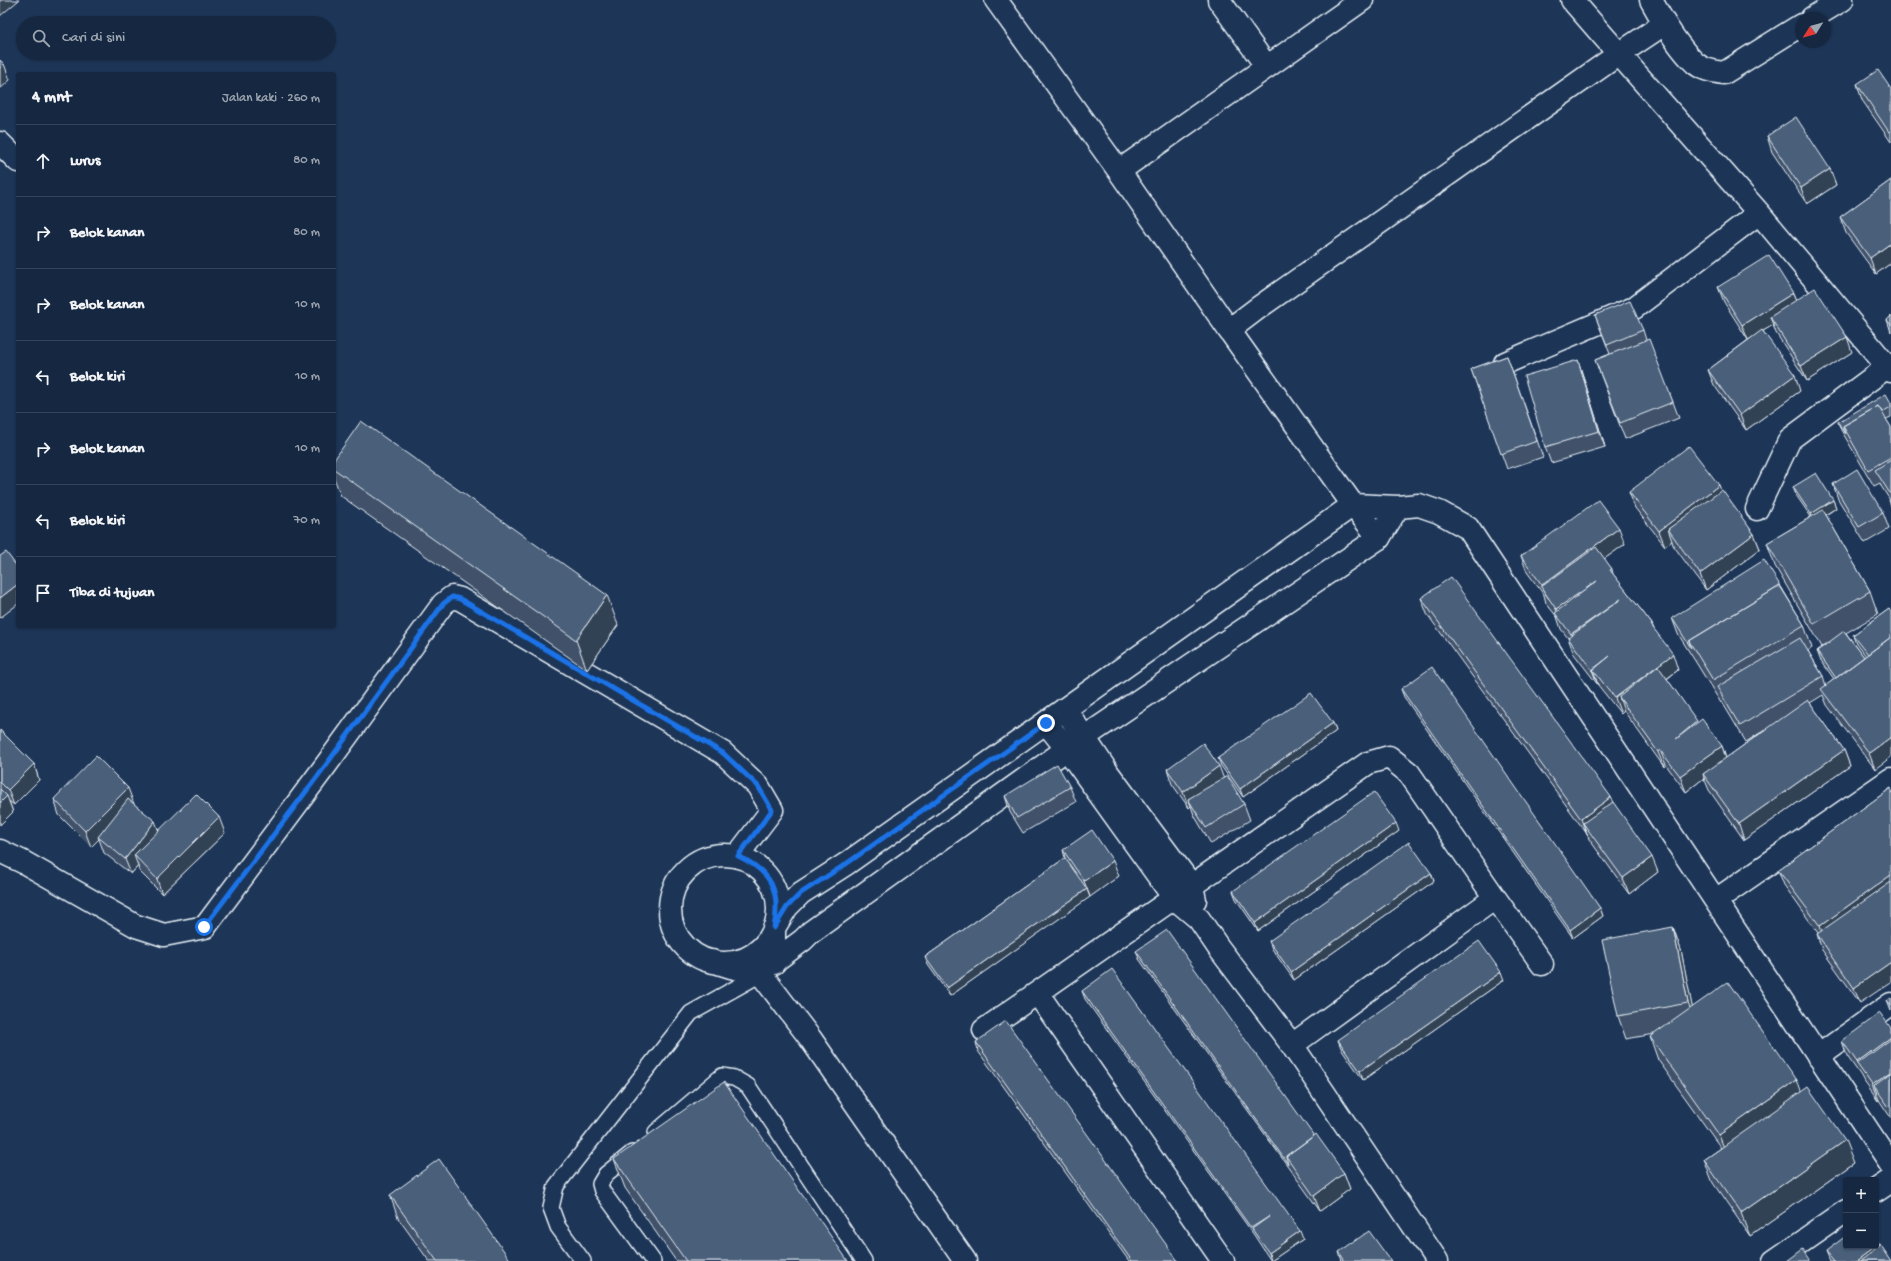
<!DOCTYPE html>
<html lang="id">
<head>
<meta charset="utf-8">
<style>
  body { margin:0; font-family:"Gochi Hand",sans-serif; background:#23344c; color:#f1f3f6 }
  .controls { position:absolute; right:12px; bottom:12px; display:grid; overflow:hidden; border-radius:4px; box-shadow:0 1px 3px #0004 }
  .controls button { width:36px; height:36px; display:grid; place-items:center; padding:0; border:0; border-bottom:1px solid #35445a; background:#162841; color:#f1f3f6; font:20px sans-serif }
  .compass { position:absolute; left:1795px; top:12px; width:36px; height:36px; border-radius:50%; background:#162841; box-shadow:0 1px 3px #0004; rotate:233deg }
  .stop { position:absolute; width:12px; height:12px; margin:-9px; border:3px solid #1a73e8; border-radius:50%; background:#fff }
  .stop.end { background:#1a73e8; border-color:#fff; box-shadow:0 1px 4px #0008 }
  .list { margin:0; padding:0; list-style:none }
  h2 { display:flex; justify-content:space-between; align-items:center; height:52px; margin:0; padding:0 16px; font-size:17px }
  h2 small { font-size:13px; font-weight:400; color:#9ea6b1 }
  .list li { display:grid; grid-template-columns:26px 1fr auto; gap:12px; align-items:center; box-sizing:border-box; height:72px; padding:0 16px; border-top:1px solid #35445a }
  .list b { display:block; font-size:15px; white-space:nowrap }
  .list em { font-size:13px; font-style:normal; color:#9ea6b1 }
  .icon { flex:none; width:22px; height:22px; fill:none; stroke:currentColor; stroke-width:2; stroke-linecap:round; stroke-linejoin:round }
  .map { position:relative; flex:none; width:1891px; height:1261px; overflow:hidden }
  .search { position:absolute; background:#162841; box-shadow:0 1px 3px #0004; left:16px; top:16px; width:320px; height:44px; display:flex; align-items:center; gap:10px; box-sizing:border-box; padding:0 14px; border-radius:22px; color:#9ea6b1; font-size:15px }
  .panel { position:absolute; background:#162841; box-shadow:0 1px 3px #0004; left:16px; top:72px; width:320px; height:556px; border-radius:4px }
  .map>svg:first-child { display:block }
  .lines { fill:none; stroke-linecap:round; stroke-linejoin:round }
  .lane-casing { stroke:#e8f1f8; stroke-width:18 }
  .street-casing { stroke:#e8f1f8; stroke-width:25 }
  .secondary-casing { stroke:#e8f1f8; stroke-width:25 }
  .lane { stroke:#1d3557; stroke-width:15 }
  .street { stroke:#1d3557; stroke-width:22 }
  .secondary { stroke:#1d3557; stroke-width:22 }
  .wall { fill:#3f5169; stroke:#e8f1f8 }
  .shaded-wall { fill:#334255; stroke:#e8f1f8 }
  .building { fill:#495e7a; stroke:#e8f1f8 }
  .route { stroke:#1a73e8; stroke-width:5 }
</style>
</head>
<body>
<div class="map">
<svg width="1891" height="1261" viewBox="0 0 1891 1261">
  <rect width="100%" height="100%" fill="#1d3557"/>
  <filter id="ink" filterUnits="userSpaceOnUse"><feTurbulence type="fractalNoise" baseFrequency=".025" numOctaves="2"/><feDisplacementMap in="SourceGraphic" scale="8" xChannelSelector="R" yChannelSelector="G"/><feConvolveMatrix kernelMatrix="1 2 1 2 8 2 1 2 1" color-interpolation-filters="sRGB"/></filter>
  <g filter="url(#ink)">
    <g class="lines">
      <!-- lane casing -->
      <g class="lane-casing">
        <path id="lane" d="M656,1132L722,1076L734,1078L748,1086L864,1261
          M632,1153L606,1174L600,1184L602,1191L653,1261
          M583,1261L558,1227L551,1208L556,1186L691,1013L761,974"/>
      </g>
      <!-- street casing -->
      <g class="street-casing">
        <path id="street" d="M996,0L1119,171L1229,330
          M1219,0L1267,67
          M1651,0C1662,20 1679,48 1695,63C1703,70 1714,72 1724,73L1801,25
          M1812,18L1842,0
          M1664,24L1619,54L1759,213L1891,371
          M0,143L18,161
          M1119,171L1362,0
          M1505,363L1634,308L1759,213
          M1353,505L1398,507L1419,505L1439,512L1468,528L1891,1165
          M1757,509L1790,439L1887,367
          M1379,538L1398,507
          M1065,709L1108,773L1192,886L1195,900
          M1046,723L1067,749L1174,898L1199,919L1218,947L1292,1045L1437,1261
          M0,851L25,863L136,926L164,935L205,927L326,765L443,604L452,597L460,599L723,753L758,786L772,810L737,856
          M1495,898L1542,964
          M1716,900L1891,779
          M1038,994L1223,1261
          M984,1030L1368,763L1389,757L1409,773L1495,898L1292,1045
          M1818,1056L1891,1004
          M1876,1190L1891,1180
          M1774,1261L1846,1211"/>
      </g>
      <!-- secondary casing -->
      <g class="secondary-casing">
        <path id="secondary" d="M670 909a54 54 0 1 1 108 0a54 54 0 1 1-108 0Z
          M712,961L731,967L761,974L810,1038L965,1261
          M774,963V928L787,907L801,893L846,864L1353,505
          M761,974L764,969L803,940L811,932L1067,749L1379,538L1353,505L1229,330L1258,308L1619,54L1572,0"/>
      </g>
      <!-- lane -->
      <use href="#lane" class="lane"/>
      <!-- street -->
      <use href="#street" class="street"/>
      <!-- secondary -->
      <use href="#secondary" class="secondary"/>
    </g>
    <!-- wall -->
    <path class="wall" d="M1857,84L1891,89V142L1862,100Z
      M1767,136L1830,169L1836,185L1807,204L1772,152Z
      M1891,180V263L1876,274L1846,233L1840,217Z
      M1718,287L1793,293L1796,301L1852,352L1807,381L1776,333L1773,325L1763,331L1800,391L1746,430L1714,385L1708,370L1748,340L1724,302Z
      M1595,315L1643,330L1646,340L1673,402L1679,418L1625,439L1595,360L1610,354Z
      M1891,316V332L1887,320Z
      M1507,356L1543,457L1507,469L1471,369Z
      M1583,376L1605,447L1551,463L1545,447Z
      M1891,403V417L1886,419L1891,427V506L1889,500H1890L1881,486L1880,483L1874,486L1841,430L1838,422Z
      M334,460L618,625L587,670L341,496L334,478Z
      M1833,484L1883,513L1889,529L1865,543L1838,499Z
      M1719,485L1721,491L1754,534L1760,549L1706,590L1673,545L1672,541L1665,546L1635,508L1629,492Z
      M1793,487L1833,500L1836,508L1826,515L1870,591L1878,614L1846,633L1864,657L1866,656L1856,643L1853,635L1889,609L1875,769L1827,705L1823,695L1810,703L1844,750L1850,766L1744,840L1709,790L1704,778L1686,792L1666,765L1664,767L1624,711L1621,714L1598,685L1574,654L1568,638L1561,629L1557,617L1546,603L1544,595L1527,572L1521,556L1625,544L1604,559L1612,569L1613,574L1652,624L1654,629L1678,670L1667,679L1697,722L1722,746L1726,758L1766,729L1746,742L1722,702L1721,703L1697,664L1678,634L1672,618L1783,590L1804,625L1812,648L1808,651L1823,676L1826,686L1834,679L1820,659L1817,651L1826,644L1822,647L1775,566L1767,543L1811,517L1796,495Z
      M1421,598L1612,802L1658,872L1629,894L1589,839L1587,834L1427,614Z
      M1401,689L1600,908L1603,916L1573,938L1404,697Z
      M1333,723L1336,731L1243,797L1221,766L1218,758Z
      M0,730L34,764L39,780L14,805L9,801L13,812L0,825Z
      M1167,769L1224,778L1244,804L1250,820L1211,844L1194,815L1191,806L1189,808L1172,784Z
      M1070,787L1076,802L1023,833L1010,812L1005,796Z
      M1891,788L1860,1003L1822,950L1817,934L1818,933L1784,885L1778,870Z
      M54,799L133,803L159,830L225,833L162,894L139,871L138,866L131,874L104,853L99,839L91,847L59,815Z
      M1399,831L1258,931L1236,899L1233,891Z
      M1063,850L1119,876L950,996L928,965L925,957L1065,858Z
      M1431,873L1434,881L1294,980L1272,949L1269,941Z
      M1673,927L1681,950L1692,1007L1801,1092L1854,1163L1750,1236L1713,1183L1704,1160L1721,1148L1658,1060L1650,1037L1654,1034L1626,1039L1618,1016Z
      M1136,951L1314,1136L1344,1173L1350,1189L1320,1211L1139,959Z
      M1504,980L1363,1080L1341,1048L1338,1040Z
      M1082,991L1303,1239L1271,1261L1254,1235L1085,999Z
      M1891,998V1011L1887,1001Z
      M1891,1028V1118L1879,1100L1878,1101L1863,1080L1861,1076L1847,1056L1842,1041Z
      M976,1042L1178,1261H1129L978,1051Z
      M614,1159L848,1261H676L625,1188Z
      M390,1195L511,1261H429L398,1218Z
      M1879,1244L1880,1247L1891,1261H1830L1826,1251Z
      M1339,1252L1391,1261H1342Z"/>
    <!-- shaded-wall -->
    <path class="shaded-wall" d="M0,0H19L0,16Z
      M4,64L10,80L0,89V68Z
      M1830,169L1836,185L1807,204L1801,188Z
      M1891,243V263L1876,274L1870,258Z
      M1793,293L1799,309L1770,317L1773,325L1748,340L1742,325Z
      M1847,337L1852,352L1807,381L1801,366Z
      M1578,360L1583,376L1605,447L1599,431Z
      M1795,375L1800,391L1746,430L1740,415Z
      M1719,485L1724,501L1668,529L1672,541L1665,546L1659,531Z
      M1833,500L1836,508L1814,522L1811,514Z
      M1619,528L1625,544L1549,599L1544,592L1542,585Z
      M1754,534L1760,549L1706,590L1700,574Z
      M1597,581L1560,619L1556,609Z
      M18,584V604L0,618V598Z
      M607,595L618,625L587,670L576,640Z
      M1621,599L1577,649L1571,634Z
      M1673,654L1678,670L1627,709L1619,697L1624,711L1621,714L1615,698Z
      M1610,656L1593,670L1598,685L1592,670Z
      M1333,723L1336,731L1243,797L1240,789Z
      M1891,737V757L1875,769L1869,753Z
      M1722,746L1727,762L1703,774L1704,778L1686,792L1680,776Z
      M1660,750L1666,765L1664,767L1658,752Z
      M1844,750L1850,766L1744,840L1739,824Z
      M34,764L39,780L14,805L8,790Z
      M1219,766L1225,782L1188,799L1191,806L1189,808L1183,792Z
      M128,788L134,804L98,837L99,839L91,847L85,831Z
      M7,796L13,812L0,825V803Z
      M1611,797L1616,813L1583,823L1587,835L1581,819Z
      M219,817L225,833L162,894L157,879Z
      M155,821L161,837L134,855L138,866L131,874L125,859Z
      M1396,823L1399,831L1258,931L1255,923Z
      M1652,857L1658,872L1629,894L1623,878Z
      M1113,861L1119,876L1090,897L1084,881Z
      M1431,873L1434,881L1294,980L1291,972Z
      M1891,875V895L1825,942L1820,926Z
      M1087,889L1090,897L950,996L947,988Z
      M1600,908L1603,916L1573,938L1570,930Z
      M1673,927L1681,950L1696,1026L1688,1003Z
      M1891,962V982L1860,1003L1854,988Z
      M1501,972L1504,980L1363,1080L1360,1071Z
      M1891,1037V1057L1859,1066L1857,1062Z
      M1891,1072V1091L1874,1086L1879,1100L1878,1101L1872,1085Z
      M1797,1080L1805,1103L1728,1158L1719,1135Z
      M1845,1140L1854,1163L1750,1236L1741,1213Z
      M1344,1173L1350,1189L1320,1211L1314,1196Z
      M1300,1231L1303,1239L1271,1261L1269,1253Z
      M1879,1244L1885,1260L1883,1261H1856Z"/>
    <!-- building -->
    <path class="building" d="M0,60L4,64L0,68Z
      M1878,70L1891,89V131L1889,132L1857,84Z
      M1796,117L1830,169L1801,188L1767,136Z
      M1891,180V243L1870,258L1840,217Z
      M1769,255L1793,293L1742,325L1718,287Z
      M1815,288L1847,337L1801,366L1770,317Z
      M1630,301L1643,330L1607,345L1595,315Z
      M1891,316V325L1887,320Z
      M1762,330L1795,375L1740,415L1708,370Z
      M1649,339L1673,402L1620,423L1595,360Z
      M1507,356L1537,441L1501,454L1471,369Z
      M1578,360L1599,431L1545,447L1524,376Z
      M1886,394L1891,403V407L1882,412L1878,406L1843,426L1845,434L1838,422Z
      M1878,406L1891,427V457L1868,470L1843,426Z
      M361,421L607,595L576,640L334,469V460Z
      M1689,446L1719,485L1659,531L1629,492Z
      M1891,460V495L1875,470Z
      M1857,469L1883,513L1859,527L1833,484Z
      M1816,473L1833,500L1811,514L1793,487Z
      M1722,490L1754,534L1700,574L1668,529Z
      M1891,499V504L1889,500Z
      M1598,500L1619,528L1542,585L1521,556Z
      M1823,510L1870,591L1814,624L1767,543Z
      M1596,547L1612,569L1610,570L1652,624L1651,625L1673,654L1615,698L1593,670L1610,656L1592,670L1568,638L1621,599L1571,634L1555,613L1597,581L1556,609L1541,587Z
      M6,552L18,568V584L0,598V556Z
      M1764,560L1783,590L1780,586L1689,641L1691,648L1672,618Z
      M1451,577L1611,797L1581,819L1421,598Z
      M1780,586L1804,625L1713,680L1689,641Z
      M1889,609L1891,612V637L1868,654L1853,635Z
      M1844,631L1864,657L1836,678L1817,651Z
      M1891,637V737L1869,753L1821,689Z
      M1800,638L1823,676L1740,726L1717,687Z
      M1658,666L1697,721L1676,739L1702,719L1722,746L1680,776L1660,750L1658,752L1619,697Z
      M1432,667L1600,908L1570,930L1401,689Z
      M1311,693L1333,723L1240,789L1218,758Z
      M1808,700L1844,750L1739,824L1703,774Z
      M0,730L34,764L8,790L0,782Z
      M1203,743L1219,766L1183,792L1167,769Z
      M96,756L128,788L85,831L54,799Z
      M1057,764L1070,787L1017,818L1005,796Z
      M1227,776L1244,804L1206,828L1188,799Z
      M1891,788V875L1820,926L1778,870Z
      M0,789L7,796L0,803Z
      M1374,792L1396,823L1255,923L1233,891Z
      M196,794L219,817L157,879L134,855Z
      M128,799L155,821L125,859L98,837Z
      M1613,802L1652,857L1623,878L1583,823Z
      M1092,830L1113,861L1084,881L1063,850Z
      M1409,842L1431,873L1291,972L1269,941Z
      M1065,858L1087,889L947,988L925,957Z
      M1891,882V962L1854,988L1817,934Z
      M1673,927L1688,1003L1618,1016L1602,940Z
      M1167,930L1314,1136L1286,1156L1288,1164L1136,951Z
      M1479,941L1501,972L1360,1071L1338,1040Z
      M1112,969L1300,1231L1269,1253L1252,1229L1270,1216L1251,1228L1082,991Z
      M1728,982L1797,1080L1719,1135L1650,1037Z
      M1891,998V1006L1887,1001Z
      M1880,1013L1891,1028V1037L1857,1062L1842,1041Z
      M1006,1021L1178,1261H1132L976,1042Z
      M1891,1039V1072L1872,1085L1857,1064Z
      M1891,1073V1106L1889,1107L1874,1086Z
      M724,1082L848,1261H686L614,1159Z
      M1808,1087L1845,1140L1741,1213L1704,1160Z
      M1316,1134L1344,1173L1314,1196L1286,1156Z
      M439,1159L511,1261H437L390,1195Z
      M1369,1231L1391,1261H1345L1339,1252Z
      M1846,1236V1246H1876V1240L1879,1244L1856,1261H1834L1826,1251Z
      M1881,1246L1891,1261H1860Z
      M1803,1249L1811,1261H1787Z"/>
  </g>
  <g class="lines" filter="url(#ink)">
    <!-- route -->
    <path class="route" d="M204,927L326,765L443,604L452,597L460,599L723,753L758,786L772,810L738,856C772,872 781,891 774,928L787,907L801,893L846,864L1046,723"/>
  </g>
</svg>
<div class="controls">
<button>+</button>
<button>−</button>
</div>
<svg class="compass" viewBox="-18 -18 36 36"><path d="M0-13l5 13h-10z" fill="#e53935"/><path d="M0 13l5-13h-10z" fill="#9ea6b1"/></svg>
<div class="stop" style="left:204px;top:927px"></div>
<div class="stop end" style="left:1046px;top:723px"></div>
<div class="search"><svg class="icon" aria-label="search" viewBox="0 0 24 24"><circle cx="10" cy="10" r="6"/><path d="M15 15l6 6"/></svg>Cari di sini</div>
<section class="panel">
<h2>4 mnt<small>Jalan kaki · 260 m</small></h2>
<ul class="list">
<li><svg class="icon" aria-label="ahead" viewBox="0 0 24 24"><path d="M12 20V5M6 11l6-6 6 6"/></svg><div><b>Lurus</b></div><em>80 m</em></li>
<li><svg class="icon" aria-label="right" viewBox="0 0 24 24"><path d="M7 20v-9h11M14 6l5 5-5 5"/></svg><div><b>Belok kanan</b></div><em>80 m</em></li>
<li><svg class="icon" aria-label="right" viewBox="0 0 24 24"><path d="M7 20v-9h11M14 6l5 5-5 5"/></svg><div><b>Belok kanan</b></div><em>10 m</em></li>
<li><svg class="icon" aria-label="left" viewBox="0 0 24 24"><path d="M17 20v-9H6M10 6l-5 5 5 5"/></svg><div><b>Belok kiri</b></div><em>10 m</em></li>
<li><svg class="icon" aria-label="right" viewBox="0 0 24 24"><path d="M7 20v-9h11M14 6l5 5-5 5"/></svg><div><b>Belok kanan</b></div><em>10 m</em></li>
<li><svg class="icon" aria-label="left" viewBox="0 0 24 24"><path d="M17 20v-9H6M10 6l-5 5 5 5"/></svg><div><b>Belok kiri</b></div><em>70 m</em></li>
<li><svg class="icon" aria-label="arrive" viewBox="0 0 24 24"><path d="M6 21V4h12l-3 4 3 4H6"/></svg><div><b>Tiba di tujuan</b></div></li>
</ul>
</section>
</div>
</body>
</html>
